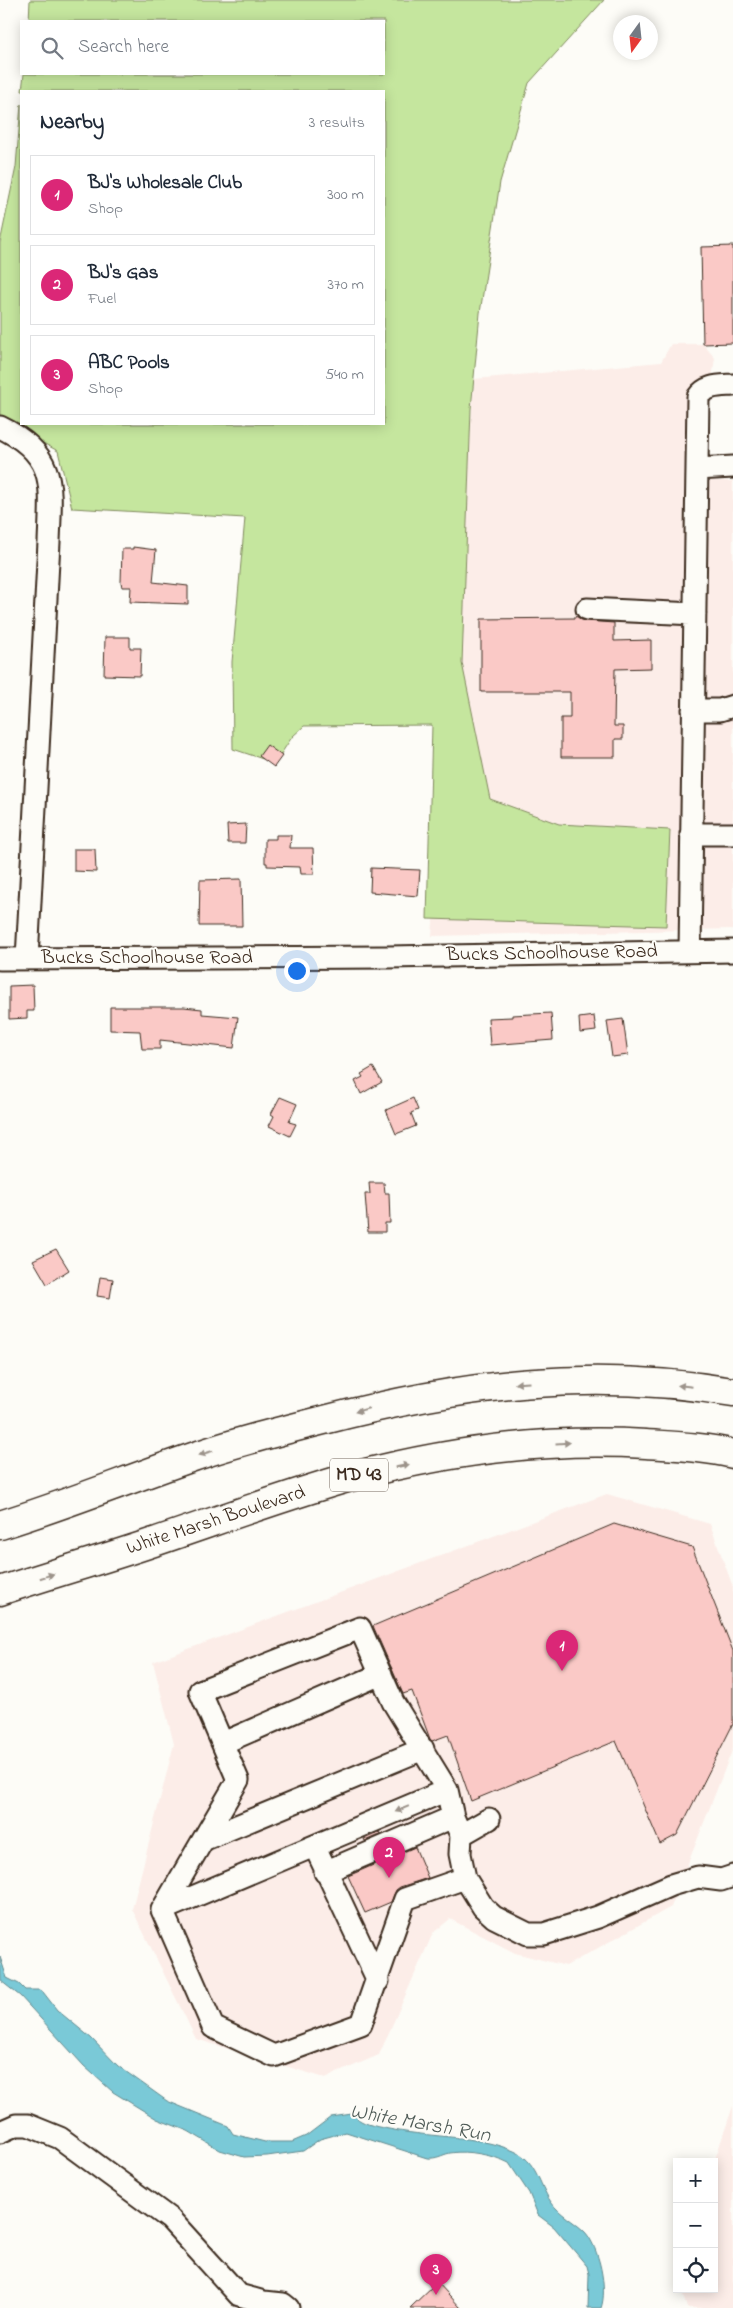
<!DOCTYPE html>
<html lang="en">
<head>
<meta charset="utf-8">
<style>
  body { margin:0; font-family:"Indie Flower",sans-serif; background:#f6f6f7; color:#1f2937 }
  .controls { position:absolute; right:15px; bottom:15px; display:grid; overflow:hidden; border-radius:0px; box-shadow:0 2px 12px #0003 }
  .controls button { width:45px; height:45px; display:grid; place-items:center; padding:0; border:0; border-bottom:1px solid #e0e1e3; background:#fff; color:#1f2937; font:25px sans-serif }
  .compass { position:absolute; left:613px; top:15px; width:45px; height:45px; border-radius:50%; background:#fff; box-shadow:0 2px 12px #0003; rotate:195deg }
  .you { position:absolute; left:296px; top:970px; width:18px; height:18px; margin:-12px; border:4px solid #fff; border-radius:50%; background:#1a73e8; box-shadow:0 0 0 8px #1a73e833 }
  .badge { display:grid; place-items:center; width:32px; height:32px; border-radius:50%; background:#db2777; color:#fff; font-size:16px; font-weight:700 }
  .pin { position:absolute; translate:-50% -41px; filter:drop-shadow(0 1px 2px #0008) }
  .pin::after { content:''; position:absolute; top:26px; width:18px; height:15px; background:inherit; clip-path:polygon(0 0,100% 0,50% 100%) }
  .list { margin:0; padding:0; list-style:none }
  h2 { display:flex; justify-content:space-between; align-items:center; height:65px; margin:0; padding:0 20px; font-size:21px }
  h2 small { font-size:16px; font-weight:400; color:#747a83 }
  .list li { display:grid; grid-template-columns:32px 1fr auto; gap:15px; align-items:center; box-sizing:border-box; height:80px; margin:0 10px 10px; padding:0 10px; border:1px solid #e0e1e3; border-radius:0px }
  .list b { display:block; font-size:19px; white-space:nowrap }
  .list p { margin:0; font-size:16px; white-space:nowrap; color:#747a83 }
  .list em { font-size:16px; font-style:normal; color:#747a83 }
  .icon { flex:none; width:28px; height:28px; fill:none; stroke:currentColor; stroke-width:2; stroke-linecap:round; stroke-linejoin:round }
  .map { position:relative; flex:none; width:733px; height:2308px; overflow:hidden }
  .search { position:absolute; background:#fff; box-shadow:0 2px 12px #0003; left:20px; top:20px; width:365px; height:55px; display:flex; align-items:center; gap:12px; box-sizing:border-box; padding:0 18px; border-radius:0px; color:#747a83; font-size:19px }
  .panel { position:absolute; background:#fff; box-shadow:0 2px 12px #0003; left:20px; top:90px; width:365px; height:335px; border-radius:0px }
  .map>svg:first-child { display:block }
  .built { fill:#fcede8 }
  .green { fill:#c5e69e; stroke:#80885e }
  .water { fill:#7ac9d7; stroke:#61898d }
  .building { fill:#fac9c6; stroke:#3b2a1e }
  .lines { fill:none; stroke-linecap:round; stroke-linejoin:round }
  .minor-casing { stroke:#3b2a1e; stroke-width:25 }
  .highway-casing { stroke:#3b2a1e; stroke-width:31 }
  .minor { stroke:#fdfcf7; stroke-width:21 }
  .highway { stroke:#fdfcf7; stroke-width:28 }
  .oneway { fill:#9c938a }
  .labels { text-anchor:middle; dominant-baseline:central; stroke-width:4; stroke-linejoin:round; paint-order:stroke }
  .shield { fill:#fdfcf7; stroke:#75695f; stroke-width:1 }
  .shield-label { font-size:19px; font-weight:bold; fill:#3b2a1e }
  .street-label { font-size:20px; fill:#3b2a1e; stroke:#fdfcf7 }
  .water-label { font-size:21px; font-style:italic; fill:#4e5a56; stroke:#fdfcf7 }
</style>
</head>
<body>
<div class="map">
<svg width="733" height="2308" viewBox="0 0 733 2308">
  <rect width="100%" height="100%" fill="#fdfcf7"/>
  <filter id="ink" filterUnits="userSpaceOnUse"><feTurbulence type="fractalNoise" baseFrequency=".02" numOctaves="2"/><feDisplacementMap in="SourceGraphic" scale="10" xChannelSelector="R" yChannelSelector="G"/><feConvolveMatrix kernelMatrix="1 2 1 2 8 2 1 2 1" color-interpolation-filters="sRGB"/></filter>
  <g filter="url(#ink)">
    <!-- built -->
    <path class="built" d="M671,344H703L715,358L697,481H733V929L432,936L474,379L661,362Z
      M607,1494L710,1524L733,1587V1748L671,1907L566,1966L515,1953L450,1919L433,1933L379,2055L325,2078L196,2039L132,1909L174,1744L153,1662Z
      M733,2106V2308H687L681,2289H714V2162Z"/>
    <!-- green -->
    <path class="green" d="M30,0H604L529,83L500,182L480,313L471,409L462,663L490,799L559,824L670,830L666,926L427,919L432,725L304,726L292,737L275,763L233,749L232,662L245,518L72,508L58,451L0,420V243L16,167L21,104V424H384V91H22L24,74H384V21H29Z"/>
    <!-- water -->
    <path class="water" d="M0,1957L7,1978L19,1984L25,1990H39L43,1992L57,2010L91,2038L118,2066L167,2101L228,2126L233,2134L265,2142H292L306,2136L331,2117L352,2114C356,2116 357,2119 361,2121C370,2126 384,2128 394,2130C434,2138 476,2135 514,2151C537,2161 538,2183 551,2202C560,2215 574,2221 585,2232C599,2247 608,2289 601,2308H588L589,2274L587,2266L554,2227L538,2215L529,2193L509,2163C493,2155 468,2150 450,2153C441,2155 437,2159 427,2158L346,2132L320,2139L303,2151L267,2156L244,2157L220,2150L188,2131L157,2119L113,2092L84,2066L20,1996L1,1981Z"/>
    <!-- building -->
    <path class="building" d="M733,246V343L703,344L701,247Z
      M133,547L156,550L153,582L188,586V604L130,602L131,587H122L121,582L122,549H133Z
      M575,616L586,621L614,623V641L651,640V668L615,669L614,726H623V739H615V757H561V718H570V692H481V619L575,618Z
      M105,637H130V648H141L140,676L104,675Z
      M267,745L282,756L274,767L259,756Z
      M246,824L245,843H228L227,825Z
      M276,835H291L290,848H313L314,874H301L300,867L267,866V863H265V839H276Z
      M74,849H95L96,872L74,871Z
      M371,868L420,870L418,896L370,892Z
      M241,879L242,926H199L200,880Z
      M33,985L34,1011H27V1018L9,1019V986Z
      M110,1007H184L202,1009V1014L238,1017L234,1048L160,1040V1049H142L140,1031L110,1030Z
      M551,1013L553,1040L490,1045L488,1018L512,1017V1015Z
      M594,1016L596,1031L580,1033L579,1018Z
      M623,1019L628,1055L612,1057L607,1021Z
      M373,1067L382,1082L361,1094L355,1081L363,1077L361,1074Z
      M280,1097L297,1104L289,1122L296,1124L290,1136L269,1126L274,1116L271,1114Z
      M413,1098L418,1110L411,1113L416,1126L396,1134L386,1110Z
      M369,1183H384L385,1193H389L390,1223H385V1232H368L365,1194H370Z
      M56,1249L69,1270L47,1284L33,1260Z
      M100,1277L113,1279L110,1298L97,1296Z
      M614,1524L692,1547L733,1651V1724L677,1835L660,1844L616,1741L471,1801L448,1735L432,1741L430,1739L412,1691L403,1694L373,1626Z
      M380,1832L381,1834L365,1841L364,1839Z
      M415,1847L428,1878L400,1887L396,1890L391,1902L365,1913L348,1876Z
      M437,2282L461,2308H410Z"/>
    <g class="lines">
      <!-- minor casing -->
      <g class="minor-casing">
        <path id="minor" d="M0,427C58,455 51,486 49,542L27,959
          M697,469L733,467
          M587,609L695,614
          M693,710H720L733,706
          M691,834H733
          M690,951L698,397C706,385 719,386 733,385
          M0,959L388,957L733,951
          M223,1743L381,1674
          M461,1835L489,1819
          M203,1840L423,1749
          M315,1847L378,1981
          M325,1872L453,1817
          M465,1878L405,1899L361,2024L274,2056L213,2027L162,1910L238,1780L200,1691L360,1628L393,1702L447,1790L453,1817L461,1835L460,1854L465,1878L483,1907L494,1917L528,1934H544L598,1917L671,1885L698,1877L721,1880L733,1876
          M162,1910L447,1790
          M0,2132L16,2125H28L60,2138L170,2219L239,2295L264,2302L283,2304L288,2308"/>
      </g>
      <!-- highway casing -->
      <g class="highway-casing">
        <path id="highway" d="M0,1525C65,1505 129,1479 193,1457C236,1442 280,1431 324,1420C462,1384 591,1368 733,1392
          M0,1591C48,1575 97,1561 145,1545C214,1522 283,1496 354,1476C449,1451 548,1438 646,1444C675,1446 705,1447 733,1454"/>
      </g>
      <!-- minor -->
      <use href="#minor" class="minor"/>
      <!-- highway -->
      <use href="#highway" class="highway"/>
    </g>
    <!-- one-way arrows -->
    <defs><path id="oneway-solid" d="M-6-.8H1V-3.2L6.5 0L1 3.2V.8H-6Z" transform="scale(1.25)"/></defs>
    <g class="oneway">
      <use href="#oneway-solid" transform="translate(522 1383) rotate(176)"/>
      <use href="#oneway-solid" transform="translate(685 1386) rotate(-174)"/>
      <use href="#oneway-solid" transform="translate(362 1410) rotate(164)"/>
      <use href="#oneway-solid" transform="translate(563 1443) rotate(-3)"/>
      <use href="#oneway-solid" transform="translate(206 1453) rotate(163)"/>
      <use href="#oneway-solid" transform="translate(402 1466) rotate(-12)"/>
      <use href="#oneway-solid" transform="translate(47 1576) rotate(-17)"/>
      <use href="#oneway-solid" transform="translate(402 1809) rotate(157)"/>
    </g>
  </g>
  <g class="labels">
    <!-- shield labels -->
    <rect class="shield" x="330" y="1458.5" width="58" height="33" rx="4"/>
    <g class="shield-label">
      <text x="359" y="1475">MD 43</text>
    </g>
    <!-- street labels -->
    <g class="street-label">
      <text transform="translate(552 954) rotate(-1)">Bucks Schoolhouse Road</text>
      <text x="147" y="958">Bucks Schoolhouse Road</text>
      <text transform="translate(216 1521) rotate(-18)">White Marsh Boulevard</text>
    </g>
    <!-- water labels -->
    <g class="water-label">
      <text transform="translate(420 2124) rotate(10)">White Marsh Run</text>
    </g>
  </g>
</svg>
<div class="controls">
<button>+</button>
<button>−</button>
<button><svg class="icon" aria-label="locate" viewBox="0 0 24 24"><circle cx="12" cy="12" r="6"/><path d="M12 2v4M12 18v4M2 12h4M18 12h4"/></svg></button>
</div>
<svg class="compass" viewBox="-18 -18 36 36"><path d="M0-13l5 13h-10z" fill="#e53935"/><path d="M0 13l5-13h-10z" fill="#747a83"/></svg>
<div class="you"></div>
<div class="pin badge" style="left:562px;top:1671px">1</div>
<div class="pin badge" style="left:389px;top:1878px">2</div>
<div class="pin badge" style="left:436px;top:2295px">3</div>
<div class="search"><svg class="icon" aria-label="search" viewBox="0 0 24 24"><circle cx="10" cy="10" r="6"/><path d="M15 15l6 6"/></svg>Search here</div>
<section class="panel">
<h2>Nearby<small>3 results</small></h2>
<ul class="list">
<li><span class="badge">1</span><div><b>BJ's Wholesale Club</b><p>Shop</p></div><em>300 m</em></li>
<li><span class="badge">2</span><div><b>BJ's Gas</b><p>Fuel</p></div><em>370 m</em></li>
<li><span class="badge">3</span><div><b>ABC Pools</b><p>Shop</p></div><em>540 m</em></li>
</ul>
</section>
</div>
</body>
</html>
